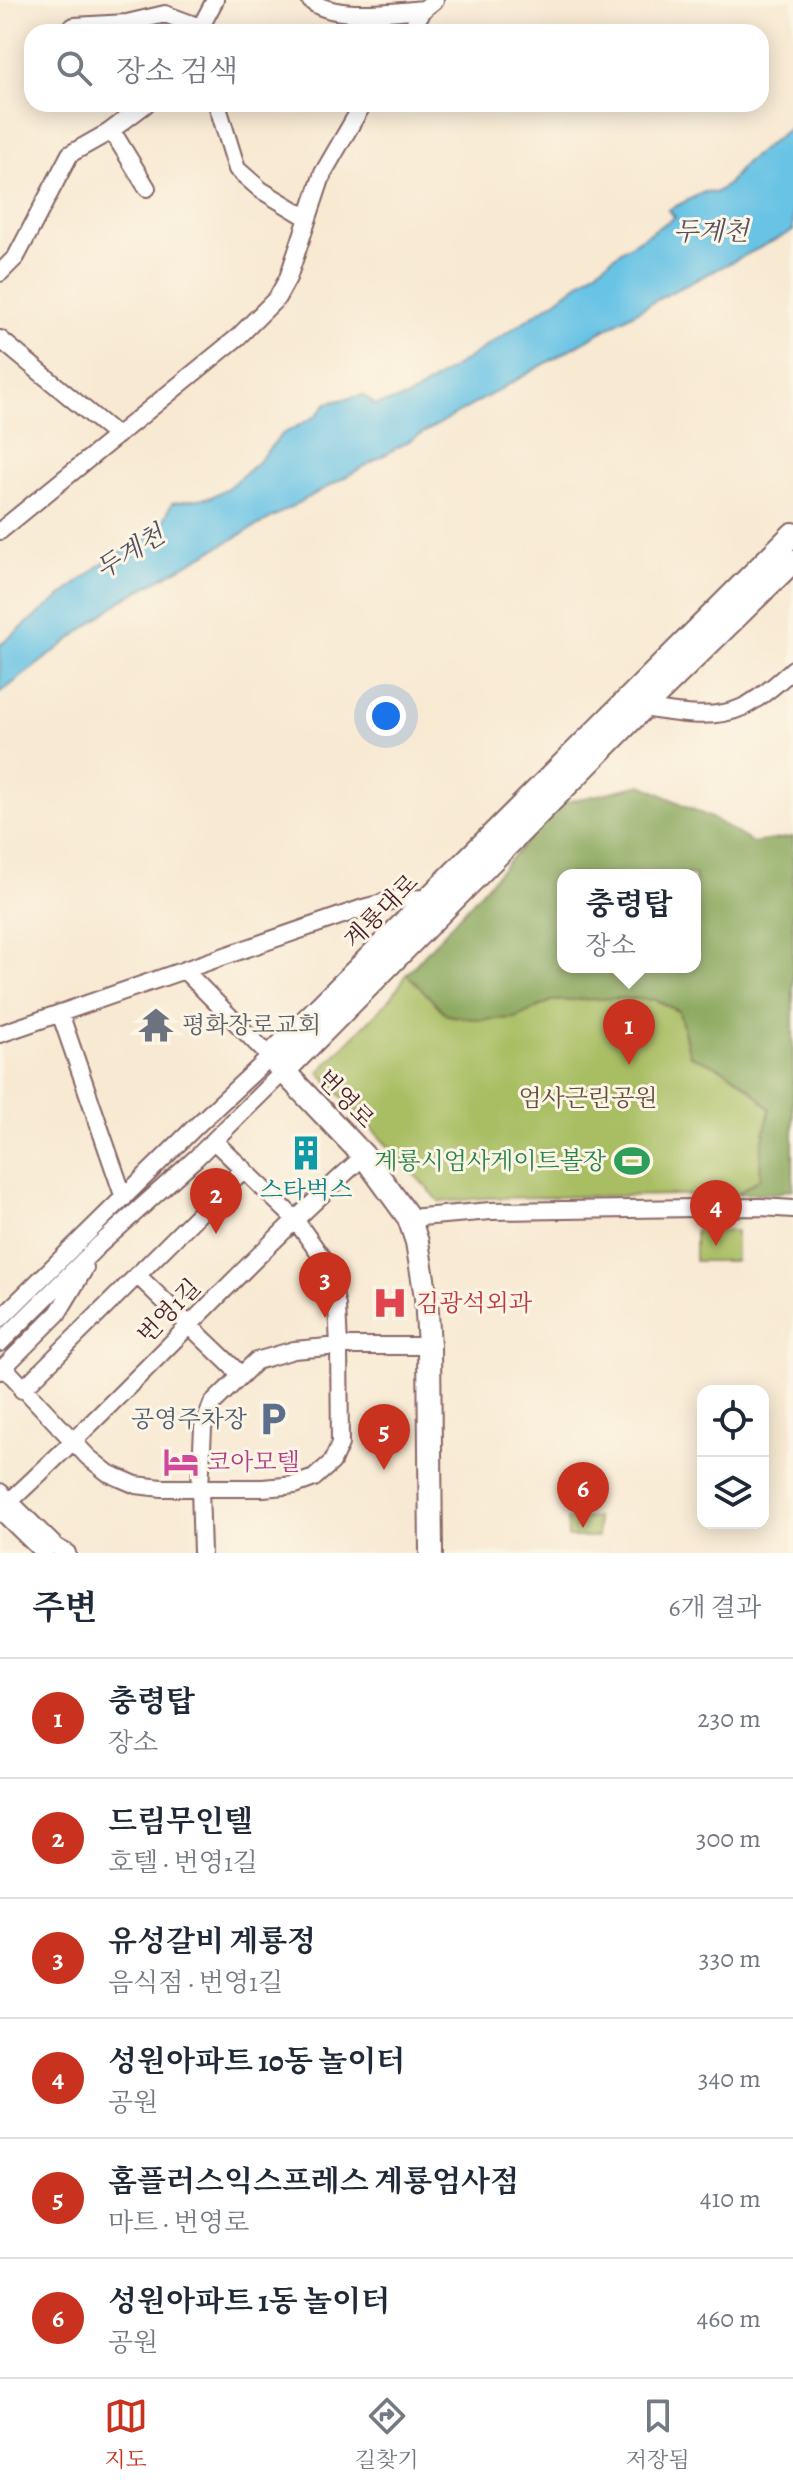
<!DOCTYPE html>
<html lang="ko">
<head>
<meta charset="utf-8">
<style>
  body { margin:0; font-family:Alegreya,"Noto Serif KR",serif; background:#f6f6f7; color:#1f2937 }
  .controls { position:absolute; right:24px; bottom:24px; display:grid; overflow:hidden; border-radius:16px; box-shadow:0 4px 20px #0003 }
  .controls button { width:72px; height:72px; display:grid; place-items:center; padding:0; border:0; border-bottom:2px solid #e0e1e3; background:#fff; color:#1f2937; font:40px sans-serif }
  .you { position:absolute; left:386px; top:716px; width:28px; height:28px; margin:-20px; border:6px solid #fff; border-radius:50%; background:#1a73e8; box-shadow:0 0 0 12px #1a73e833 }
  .badge { display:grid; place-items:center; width:52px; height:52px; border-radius:50%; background:#c8321e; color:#fff; font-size:26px; font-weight:700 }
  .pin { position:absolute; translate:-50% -66px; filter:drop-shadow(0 2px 4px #0008) }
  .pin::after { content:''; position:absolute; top:42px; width:28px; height:24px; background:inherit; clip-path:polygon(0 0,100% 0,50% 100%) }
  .popup { position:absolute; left:557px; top:869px; width:144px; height:104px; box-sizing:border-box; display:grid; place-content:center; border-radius:16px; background:#fff; filter:drop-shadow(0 2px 6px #0005); font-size:26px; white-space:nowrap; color:#747a83 }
  .popup b { font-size:30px; color:#1f2937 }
  .popup::after { content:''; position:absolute; left:50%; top:100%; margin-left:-16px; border:16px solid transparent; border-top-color:#fff }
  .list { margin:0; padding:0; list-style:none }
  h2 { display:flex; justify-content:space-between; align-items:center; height:104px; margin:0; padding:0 32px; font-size:34px }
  h2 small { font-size:26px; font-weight:400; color:#747a83 }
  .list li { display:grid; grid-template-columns:52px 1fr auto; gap:24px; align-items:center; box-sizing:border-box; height:120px; padding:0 32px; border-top:2px solid #e0e1e3 }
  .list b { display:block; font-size:30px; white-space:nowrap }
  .list p { margin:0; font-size:26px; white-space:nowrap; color:#747a83 }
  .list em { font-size:26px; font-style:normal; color:#747a83 }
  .icon { flex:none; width:44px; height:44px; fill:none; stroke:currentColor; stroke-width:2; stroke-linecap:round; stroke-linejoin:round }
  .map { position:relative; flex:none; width:793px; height:1553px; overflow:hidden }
  .search { position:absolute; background:#fff; box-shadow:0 4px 20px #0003; left:24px; right:24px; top:24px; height:88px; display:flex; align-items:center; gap:20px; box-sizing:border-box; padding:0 28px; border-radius:24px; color:#747a83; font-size:30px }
  .sheet { height:824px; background:#fff }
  nav { display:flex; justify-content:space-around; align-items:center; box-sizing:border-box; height:112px; border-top:2px solid #e0e1e3; background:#fff; font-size:22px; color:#747a83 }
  nav a { display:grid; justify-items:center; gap:4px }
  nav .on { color:#c8321e }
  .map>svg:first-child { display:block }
  .green { fill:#a9be63; stroke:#7a6e47; stroke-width:2 }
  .forest { fill:#86a559; stroke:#686242; stroke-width:2; fill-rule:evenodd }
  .water { fill:#67c3e5; stroke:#587188; stroke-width:2 }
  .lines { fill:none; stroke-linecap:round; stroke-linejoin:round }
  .minor-casing { stroke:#876665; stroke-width:20 }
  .major-casing { stroke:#876665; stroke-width:26 }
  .minor { stroke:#fff; stroke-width:16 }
  .major { stroke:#fff; stroke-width:22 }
  .labels { text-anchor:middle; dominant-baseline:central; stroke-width:6; stroke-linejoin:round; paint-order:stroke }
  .street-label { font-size:24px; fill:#4a1f2b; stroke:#fcf5e5 }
  .worship-label { font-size:24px; fill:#5b616d; stroke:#fcf5e5; text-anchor:start }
  .park-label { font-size:24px; fill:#664f3c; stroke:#fcf5e5 }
  .leisure-label { font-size:24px; fill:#27864d; stroke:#fcf5e5; text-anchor:end }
  .culture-label { font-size:24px; fill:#0d838f; stroke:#fcf5e5 }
  .health-label { font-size:24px; fill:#be3a42; stroke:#fcf5e5; text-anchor:start }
  .service-label { font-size:24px; fill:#4e5e75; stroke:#fcf5e5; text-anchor:end }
  .hotel-label { font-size:24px; fill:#b23c85; stroke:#fcf5e5; text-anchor:start }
  .water-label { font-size:26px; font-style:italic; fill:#535063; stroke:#fcf5e5 }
</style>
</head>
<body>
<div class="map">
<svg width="793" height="1553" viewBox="0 0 793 1553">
  <rect width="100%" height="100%" fill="#fcf5e5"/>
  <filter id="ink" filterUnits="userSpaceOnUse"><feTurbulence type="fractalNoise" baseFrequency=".0125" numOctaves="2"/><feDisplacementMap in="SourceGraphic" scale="16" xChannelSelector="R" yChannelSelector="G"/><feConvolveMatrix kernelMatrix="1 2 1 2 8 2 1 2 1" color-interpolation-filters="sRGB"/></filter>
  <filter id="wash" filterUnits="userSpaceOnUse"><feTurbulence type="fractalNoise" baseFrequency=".006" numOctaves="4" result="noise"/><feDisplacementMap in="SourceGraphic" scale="32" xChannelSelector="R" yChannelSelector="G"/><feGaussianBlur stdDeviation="1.8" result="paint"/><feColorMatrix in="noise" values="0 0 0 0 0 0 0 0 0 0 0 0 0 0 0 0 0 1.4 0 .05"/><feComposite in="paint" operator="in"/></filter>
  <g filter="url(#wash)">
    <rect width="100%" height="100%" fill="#f8e9d2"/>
    <!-- green -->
    <path class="green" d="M407,974L447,1015L481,1020L515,1018L551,1001L620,998L656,1000L679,1012L690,1056C726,1066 745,1082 770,1109L761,1149L760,1179L737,1194L484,1198L440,1202L319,1072L392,997Z
      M695,1230L736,1231V1261H695Z
      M597,1518L598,1537H568L567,1519Z"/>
    <!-- forest -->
    <path class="forest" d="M642,785L713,819L753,843L793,837V1189L777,1193L737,1194L760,1178L761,1149L770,1109C745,1082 726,1066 690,1056L679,1011L656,1000L620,998L551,1001L515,1018L481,1020L447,1015L407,974L561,803ZM563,875H695V967H563Z"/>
    <!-- water -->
    <path class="water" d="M793,125V231L664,296L351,474L122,600L0,693V645L99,566L133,544L160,529L172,503L211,497L229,487L257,463L281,435L316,416L327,403L363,395L375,405L407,398L557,300L624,249L675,217L668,210L704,192L715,193L728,184L745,163Z"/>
  </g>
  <g filter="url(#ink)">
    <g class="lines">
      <!-- minor casing -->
      <g class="minor-casing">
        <path id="minor" d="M310,0C333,21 394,11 424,9L435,0
          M66,32L74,26L127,23L165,14L200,27
          M198,32L215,0
          M409,32L424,9
          M217,104L237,169L261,190L306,217
          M109,132L117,139L147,188
          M0,273L16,257L70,154L109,132L146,104
          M0,339L117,436
          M0,531L238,337L277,298L288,278L323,173L363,104
          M643,708C674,713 713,721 743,707C761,698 778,683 793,669
          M60,1013L124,1198
          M0,1034L363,908L398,899L429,898
          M409,1218L491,1211L761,1207L793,1209
          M137,1275L241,1375
          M0,1319L194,1128L270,1057L184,970
          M0,1343L98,1246L196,1158L284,1071
          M4,1367L88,1457L108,1473L136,1485L162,1488H263L295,1485L314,1478L332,1462L340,1444L339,1346L337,1306L328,1266L294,1218L214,1141
          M0,1371L58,1313L85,1268
          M22,1390L244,1169
          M0,1492L56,1547L67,1553
          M0,1504L9,1502C131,1390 241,1266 364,1156
          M0,1510L44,1553
          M202,1553L200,1488L203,1428L212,1404L256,1361L294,1350L339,1346H429"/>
      </g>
      <!-- major casing -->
      <g class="major-casing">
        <path id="major" d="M284,1071L643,708L793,561
          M431,1553L429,1346L426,1297L417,1242L409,1218L364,1156L270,1057L793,534"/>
      </g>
      <!-- minor -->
      <use href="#minor" class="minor"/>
      <!-- major -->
      <use href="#major" class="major"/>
    </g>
  </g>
  <!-- icons -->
  <defs>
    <g id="temple-bare" transform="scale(2.76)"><path d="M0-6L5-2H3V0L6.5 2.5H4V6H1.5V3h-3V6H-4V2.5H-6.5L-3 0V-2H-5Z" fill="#6b7280" stroke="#fcf5e5" stroke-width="2.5" paint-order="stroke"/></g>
    <g id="building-bare" transform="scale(2.76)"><path d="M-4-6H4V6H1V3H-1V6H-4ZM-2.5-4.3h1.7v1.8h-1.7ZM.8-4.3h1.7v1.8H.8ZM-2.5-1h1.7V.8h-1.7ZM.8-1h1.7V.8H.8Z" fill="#0f9aa8" stroke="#fcf5e5" stroke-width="2.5" paint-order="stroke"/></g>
    <g id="stadium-bare" transform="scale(2.76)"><path d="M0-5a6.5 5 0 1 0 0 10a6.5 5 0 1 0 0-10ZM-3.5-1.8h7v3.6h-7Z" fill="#2e9e5b" stroke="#fcf5e5" stroke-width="2.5" paint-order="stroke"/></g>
    <g id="hospital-bare" transform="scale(2.76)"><path d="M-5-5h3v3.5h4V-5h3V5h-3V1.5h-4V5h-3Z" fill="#e0444e" stroke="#fcf5e5" stroke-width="2.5" paint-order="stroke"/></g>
    <g id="parking-bare" transform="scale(2.76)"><path d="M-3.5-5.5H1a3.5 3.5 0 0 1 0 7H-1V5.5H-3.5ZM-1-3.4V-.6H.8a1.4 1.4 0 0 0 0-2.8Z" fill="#5c6f8a" stroke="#fcf5e5" stroke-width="2.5" paint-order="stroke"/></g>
    <g id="hotel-bare" transform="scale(2.76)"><path d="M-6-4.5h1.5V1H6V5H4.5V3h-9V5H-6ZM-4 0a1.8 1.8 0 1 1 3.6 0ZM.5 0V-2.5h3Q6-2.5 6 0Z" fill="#d1479c" stroke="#fcf5e5" stroke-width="2.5" paint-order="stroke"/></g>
  </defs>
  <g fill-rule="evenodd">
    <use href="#temple-bare" x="156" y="1025"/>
    <use href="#building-bare" x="306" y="1153"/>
    <use href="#stadium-bare" x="632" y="1161"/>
    <use href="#hospital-bare" x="390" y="1303"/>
    <use href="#parking-bare" x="273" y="1419"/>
    <use href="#hotel-bare" x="181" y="1462"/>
  </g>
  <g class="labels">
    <!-- street labels -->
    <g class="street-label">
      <text transform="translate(381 911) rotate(-45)">계룡대로</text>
      <text transform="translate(346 1099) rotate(46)">번영로</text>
      <text transform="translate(169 1311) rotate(-46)">번영1길</text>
    </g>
    <!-- worship labels -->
    <g class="worship-label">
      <text x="182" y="1025">평화장로교회</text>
    </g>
    <!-- park labels -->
    <g class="park-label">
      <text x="588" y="1098">엄사근린공원</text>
    </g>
    <!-- leisure labels -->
    <g class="leisure-label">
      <text x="606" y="1161">계룡시엄사게이트볼장</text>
    </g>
    <!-- culture labels -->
    <g class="culture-label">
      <text x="306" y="1190">스타벅스</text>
    </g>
    <!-- health labels -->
    <g class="health-label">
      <text x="416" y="1303">김광석외과</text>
    </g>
    <!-- service labels -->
    <g class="service-label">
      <text x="247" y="1419">공영주차장</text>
    </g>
    <!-- hotel labels -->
    <g class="hotel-label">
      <text x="207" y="1462">코아모텔</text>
    </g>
    <!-- water labels -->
    <g class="water-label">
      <text x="711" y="231">두계천</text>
      <text transform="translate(130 552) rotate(-32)">두계천</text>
    </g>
  </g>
</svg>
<div class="controls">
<button><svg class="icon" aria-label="locate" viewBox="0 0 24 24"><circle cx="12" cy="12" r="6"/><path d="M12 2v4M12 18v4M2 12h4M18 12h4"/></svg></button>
<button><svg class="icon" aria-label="layers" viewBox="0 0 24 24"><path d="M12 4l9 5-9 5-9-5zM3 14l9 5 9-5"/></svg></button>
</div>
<div class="you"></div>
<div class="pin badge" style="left:629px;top:1065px">1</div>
<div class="popup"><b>충령탑</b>장소</div>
<div class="pin badge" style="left:216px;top:1234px">2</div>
<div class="pin badge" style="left:325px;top:1318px">3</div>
<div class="pin badge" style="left:716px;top:1246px">4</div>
<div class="pin badge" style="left:384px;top:1470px">5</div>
<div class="pin badge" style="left:583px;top:1528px">6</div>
<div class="search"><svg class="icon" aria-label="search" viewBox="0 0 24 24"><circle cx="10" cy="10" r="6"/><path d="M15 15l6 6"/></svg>장소 검색</div>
</div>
<section class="sheet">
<h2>주변<small>6개 결과</small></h2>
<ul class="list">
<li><span class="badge">1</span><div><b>충령탑</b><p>장소</p></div><em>230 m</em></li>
<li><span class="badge">2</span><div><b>드림무인텔</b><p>호텔 · 번영1길</p></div><em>300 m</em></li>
<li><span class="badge">3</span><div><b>유성갈비 계룡정</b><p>음식점 · 번영1길</p></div><em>330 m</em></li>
<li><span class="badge">4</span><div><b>성원아파트 10동 놀이터</b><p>공원</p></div><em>340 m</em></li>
<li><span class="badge">5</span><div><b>홈플러스익스프레스 계룡엄사점</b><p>마트 · 번영로</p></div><em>410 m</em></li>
<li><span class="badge">6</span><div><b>성원아파트 1동 놀이터</b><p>공원</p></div><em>460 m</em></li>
</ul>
</section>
<nav>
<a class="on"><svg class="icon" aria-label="map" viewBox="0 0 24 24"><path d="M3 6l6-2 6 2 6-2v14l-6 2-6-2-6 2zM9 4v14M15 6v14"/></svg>지도</a>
<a><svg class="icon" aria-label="directions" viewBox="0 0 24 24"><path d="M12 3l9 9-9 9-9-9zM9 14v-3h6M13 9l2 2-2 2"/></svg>길찾기</a>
<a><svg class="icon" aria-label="saved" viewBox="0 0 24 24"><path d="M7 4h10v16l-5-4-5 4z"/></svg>저장됨</a>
</nav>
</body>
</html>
